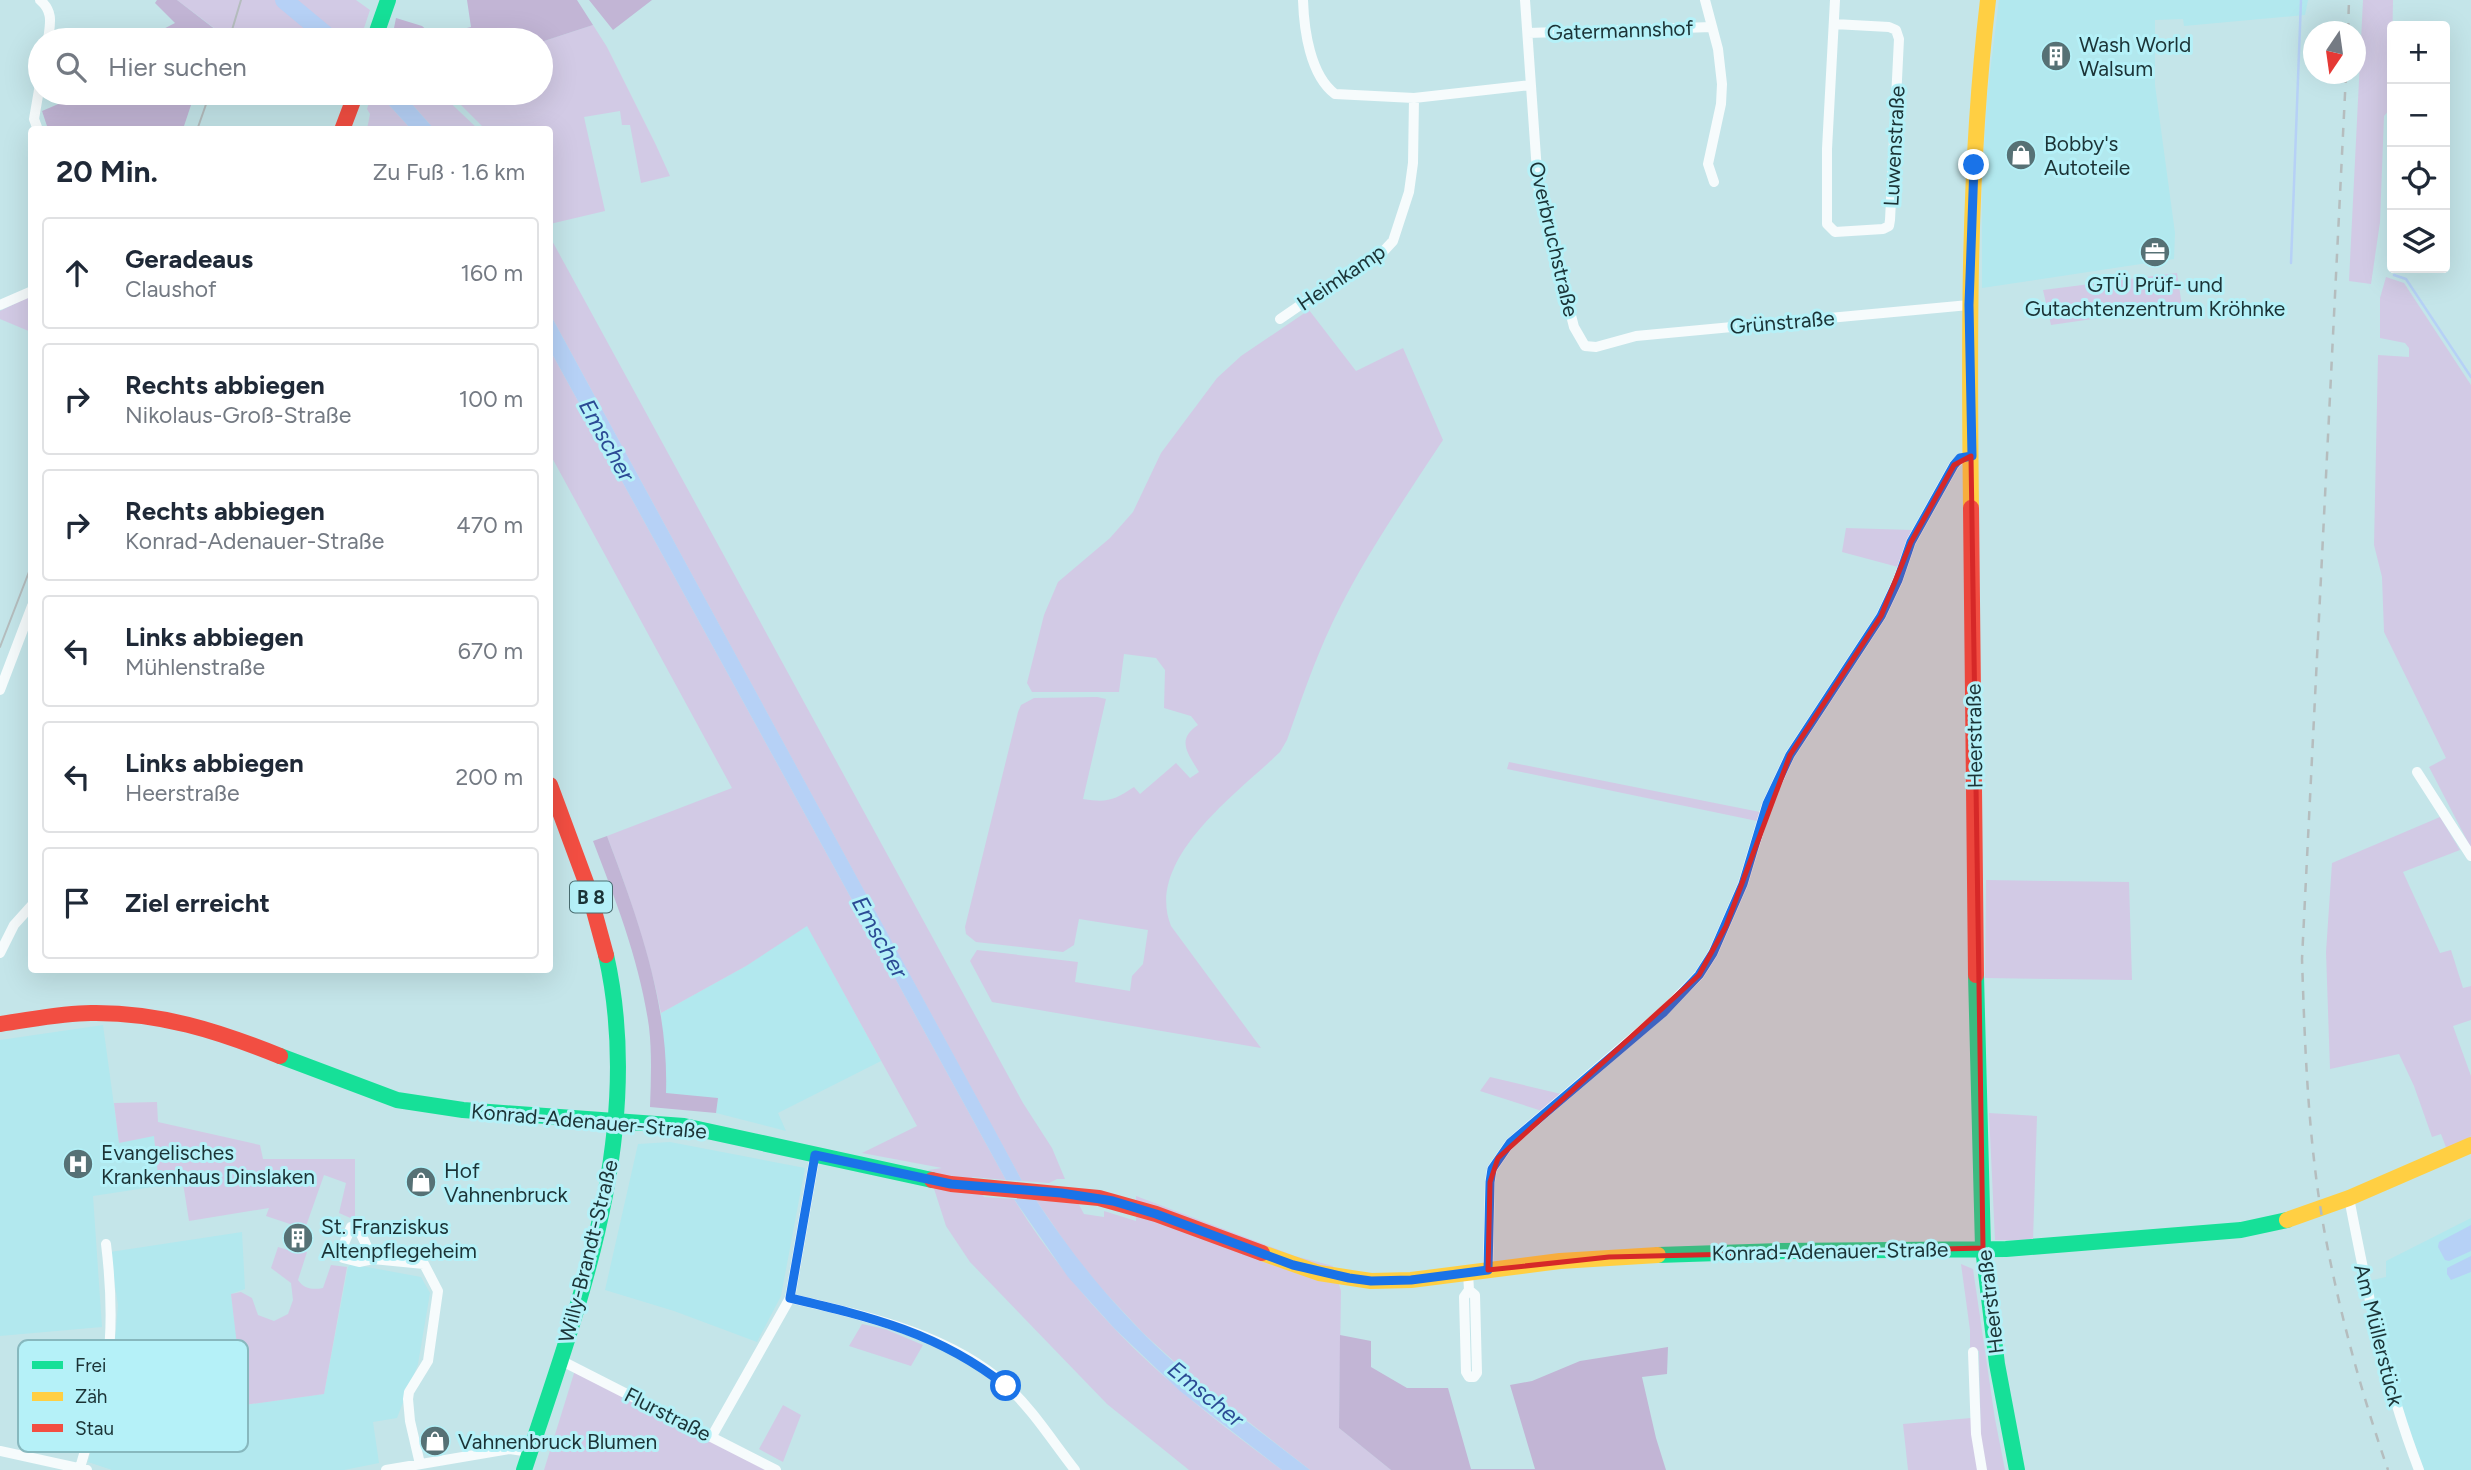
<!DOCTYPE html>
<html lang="de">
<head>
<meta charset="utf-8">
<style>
  body { margin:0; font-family:Figtree,sans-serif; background:#f6f6f7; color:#1f2937 }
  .controls { position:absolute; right:21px; top:21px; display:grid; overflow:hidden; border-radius:7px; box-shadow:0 7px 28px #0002 }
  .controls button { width:63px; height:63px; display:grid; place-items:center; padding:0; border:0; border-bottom:2px solid #e0e1e3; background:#fff; color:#1f2937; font:35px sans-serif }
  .compass { position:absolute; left:2303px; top:21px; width:63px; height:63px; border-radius:50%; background:#fff; box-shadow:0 7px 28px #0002; rotate:193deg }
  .stop { position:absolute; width:21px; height:21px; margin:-16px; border:5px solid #1a73e8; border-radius:50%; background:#fff }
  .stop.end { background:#1a73e8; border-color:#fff; box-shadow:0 2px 7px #0008 }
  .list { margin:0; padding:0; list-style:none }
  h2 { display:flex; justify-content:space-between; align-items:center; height:91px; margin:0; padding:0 28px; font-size:30px }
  h2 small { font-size:23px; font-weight:400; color:#747a83 }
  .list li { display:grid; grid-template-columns:46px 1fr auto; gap:21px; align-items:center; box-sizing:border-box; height:112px; margin:0 14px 14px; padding:0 14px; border:2px solid #e0e1e3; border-radius:7px }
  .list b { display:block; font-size:26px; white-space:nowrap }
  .list p { margin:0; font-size:23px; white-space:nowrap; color:#747a83 }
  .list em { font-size:23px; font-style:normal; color:#747a83 }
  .icon { flex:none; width:38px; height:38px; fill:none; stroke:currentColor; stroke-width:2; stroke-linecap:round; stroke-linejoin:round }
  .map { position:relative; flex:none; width:2471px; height:1470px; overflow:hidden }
  .search { position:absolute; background:#fff; box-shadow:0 7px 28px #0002; left:28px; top:28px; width:525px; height:77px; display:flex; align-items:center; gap:18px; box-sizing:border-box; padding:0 24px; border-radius:38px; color:#747a83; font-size:26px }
  .panel { position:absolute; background:#fff; box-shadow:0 7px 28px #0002; left:28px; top:126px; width:525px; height:847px; border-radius:7px }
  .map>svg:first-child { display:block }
  .built { fill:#b2e8ee }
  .green { fill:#d2cae5 }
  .forest { fill:#c2b5d5 }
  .water { fill:#b6d1f6 }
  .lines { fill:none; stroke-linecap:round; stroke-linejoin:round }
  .stream { stroke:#b6d1f6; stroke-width:2.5 }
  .river { stroke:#b6d1f6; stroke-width:18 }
  .street { stroke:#f6fbfc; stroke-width:10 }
  .fast { stroke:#16e098; stroke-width:16 }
  .slow { stroke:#ffcf43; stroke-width:16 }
  .jam { stroke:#f24e42; stroke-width:16 }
  .tram { stroke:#b5bdbe; stroke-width:2 }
  .rail { stroke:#b5bdbe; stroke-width:2.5; stroke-dasharray:9 9; stroke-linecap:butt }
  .route { stroke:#1a73e8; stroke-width:9 }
  .marked { fill:#d62828; fill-opacity:0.2; stroke:#d62828; stroke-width:5; stroke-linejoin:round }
  .labels { text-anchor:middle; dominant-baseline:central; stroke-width:6; stroke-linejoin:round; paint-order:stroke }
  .shield { fill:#b5f1f8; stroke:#496c70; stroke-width:2 }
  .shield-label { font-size:19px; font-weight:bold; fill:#1b3336 }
  .street-label { font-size:21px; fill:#1b3336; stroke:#b5f1f8 }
  .poi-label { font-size:21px; fill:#1b3336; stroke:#b5f1f8; text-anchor:start }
  .water-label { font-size:23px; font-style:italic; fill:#2b4a94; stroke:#b5f1f8 }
  .key { fill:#b5f1f8; stroke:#87b8be; stroke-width:2 }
  .key-label { font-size:19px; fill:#1b3336 }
</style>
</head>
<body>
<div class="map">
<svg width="2471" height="1470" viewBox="0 0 2471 1470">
  <rect width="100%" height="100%" fill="#c4e5e9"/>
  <!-- built -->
  <path class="built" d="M1999,0H2308L2305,15L2184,26L2183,19L2155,20V85L2175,233L2174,259L1982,288V183L1987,97Z
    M807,925L881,1061L778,1113L786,1131L716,1113L718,1099L666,1094L661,1013L746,966Z
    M103,1025L119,1142L154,1135L159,1186L93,1196L102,1327L0,1336V1040Z
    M670,1142L805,1168L781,1296L757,1342L674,1311L605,1290L638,1144Z
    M2471,1218V1470H2424L2400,1403L2368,1281L2386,1277V1261Z
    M242,1232L245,1289L231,1294L245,1405L324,1394L348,1267L351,1264L421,1277L430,1293L418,1364L397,1418L373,1422L379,1463L344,1470H112L88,1462L113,1365L118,1305L110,1252Z"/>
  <!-- green -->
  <path class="green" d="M177,0H356L370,10L360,40H230Z
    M2363,0H2393L2391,108L2384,116L2380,222L2371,284L2349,281Z
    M593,25L607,47L655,143L670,176L641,183L630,125H622L620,111L584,117L605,211L550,224V130L485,129L449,93H541V42Z
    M372,93H378L411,129H367L370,114L367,109Z
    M402,93H440L478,129H434Z
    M550,237L1023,1103L1052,1148L1065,1179H1057L1049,1183L1022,1181L550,314Z
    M2177,273L2182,306L2051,325L2043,290Z
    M2386,277L2404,283L2471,385V848L2429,767L2446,758L2384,632L2382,577L2374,545L2378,355L2409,357V348L2405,343L2380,338V298Z
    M31,296V332L0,319V311Z
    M1309,310L1356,371L1403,348L1443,440C1401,504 1356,569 1325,639C1311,671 1299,706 1287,740L1280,752C1238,793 1144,859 1171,926L1261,1048L992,1002L970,961L977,950L1078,962L1075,982L1130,991L1132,976L1143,964L1148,930L1079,919L1074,945L1063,952L976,942L966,934L965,927L1018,712L1021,705L1034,698L1097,697L1106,699L1083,799C1108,803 1114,800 1134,787L1140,794L1176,763L1190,778L1199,772C1189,755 1175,740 1198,725L1191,716L1164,708L1165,670L1156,658L1124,654L1119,692H1032L1027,683L1044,615L1058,582L1110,538L1133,512L1161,453L1217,378L1241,356Z
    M550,350L1006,1180L972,1177L984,1197L1014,1199C1058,1271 1116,1336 1181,1391C1213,1419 1248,1444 1282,1470H1189L1107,1404L970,1262L946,1226L928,1170L942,1168L862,1153L917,1126L807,926L746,966L661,1013C649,952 629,894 607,836L732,788L550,454Z
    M1846,528L1913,530L1898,567L1842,552Z
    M1509,762L1760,812L1757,821L1507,769Z
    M2440,817L2460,850L2403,872L2440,953L2451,950L2463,988L2471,986V1020L2453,1026L2471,1076V1139L2447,1150L2441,1134L2432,1137L2414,1086L2399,1054L2330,1069L2326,952L2332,863Z
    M1986,880L2129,882L2132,980L1985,978Z
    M1490,1077L1561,1094L1542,1111L1480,1091Z
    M157,1102L158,1122L260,1145L263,1159H355V1220L339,1213L346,1183L324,1175L305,1229L266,1216L269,1208L189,1221L183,1183L159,1186L154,1136L119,1143L114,1103Z
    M1989,1113L2037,1116L2033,1240H1995Z
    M1136,1196L1295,1256L1333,1266L1341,1291L1339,1428L1391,1470H1310L1190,1376L1143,1333L1100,1287L1071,1251L1036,1200L1078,1203L1084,1214L1104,1217V1211L1136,1221Z
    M278,1247L298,1253L299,1249L307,1252L298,1280C304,1289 313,1290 323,1288L331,1265L347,1267L324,1394L244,1405L231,1294L241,1292L252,1298L258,1315L274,1321L288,1314L293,1300L291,1283L271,1268Z
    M1961,1264L1973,1269L1995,1419L2005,1470H1985L1981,1446L1979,1351L1970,1348V1330Z
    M862,1324L885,1329L923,1345L911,1366L849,1346Z
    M575,1370L770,1470H544Z
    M783,1405L801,1415L783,1462L759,1449Z
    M1971,1418L1978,1470H1908L1903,1424Z"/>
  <!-- forest -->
  <path class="forest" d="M157,0H177L216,30L213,40H142L175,23L155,3Z
    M467,0H577L593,25L541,42L394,40L392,38L396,18L422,26L434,36L471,27Z
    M589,0H652L613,30Z
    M84,93H195L183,129H48L42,111Z
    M607,836C638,919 669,1003 666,1093L718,1098L716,1113L650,1107C651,1080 652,1053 649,1027C640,962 616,901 593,841Z
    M1340,1335L1371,1341V1367L1407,1388H1448L1471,1469H1535L1510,1385L1532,1381L1580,1361L1668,1347L1667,1374L1642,1377L1656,1438L1666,1470H1391L1339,1428Z"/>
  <!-- water -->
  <path class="water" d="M378,93H402L434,129H411Z
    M550,314L994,1129L1022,1181L1006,1180L550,350Z
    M1014,1199L1036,1200C1074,1258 1117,1310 1167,1356C1212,1397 1263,1433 1310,1470H1282L1180,1391L1115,1329L1068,1277Z
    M2471,1225V1251L2449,1261L2445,1260L2438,1247L2439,1242Z
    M2471,1256V1272L2451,1280L2447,1274V1268Z"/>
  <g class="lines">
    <!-- stream -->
    <path class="stream" d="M2291,263L2301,0
      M2394,275L2406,279L2471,377"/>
    <!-- river -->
    <path class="river" d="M284,0L332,40"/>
    <!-- street -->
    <path class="street" d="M40,0C54,12 50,24 48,40
      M1303,0C1304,30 1310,75 1335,94L1414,98L1530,85
      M1525,0L1538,186L1574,327L1585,346L1596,347L1636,336L1969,305
      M1705,0L1718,49L1722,84L1721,104L1708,164L1714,182
      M1834,24L1889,27L1896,30L1899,39L1890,220L1889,226L1883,229L1835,232L1827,224V149L1835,0
      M1528,33L1712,27
      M38,130L34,119L40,84
      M0,305L32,291
      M1280,319L1350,271L1382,253L1393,241L1409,192L1413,163L1414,98
      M0,690L32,606
      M2417,772L2471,856
      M0,953L14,925L32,905
      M2349,1198C2367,1291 2385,1382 2419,1470
      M373,1259L358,1228L351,1227L340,1253L343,1258L359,1262L373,1259L424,1264L438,1291L428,1361L409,1392L408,1399L410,1421L420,1464
      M1488,1270L1490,1182L1492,1169L1510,1143L1663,1012L1699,975L1713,953L1743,884L1767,804L1790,755L1881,616L1898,580L1911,542L1954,465L1960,459L1971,456
      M1468,1273L1469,1290L1464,1297L1466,1372L1469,1377H1474L1477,1373L1475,1295L1469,1290
      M790,1298C865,1316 948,1333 1007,1386C1033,1410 1053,1442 1075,1470
      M1973,1352L1976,1434L1982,1470
      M560,1360L776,1470
      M712,1436L790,1298L815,1155
      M0,1451L87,1470
      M80,1468C89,1435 102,1401 107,1368C113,1327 111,1285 106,1244
      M386,1470L510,1449L530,1452"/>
    <!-- fast -->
    <path class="fast" d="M374,40L388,0
      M1976,975L1983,1248L1997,1364L2017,1470
      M280,1056L397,1100L463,1110L684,1126L932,1180
      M1658,1255L1780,1251L2006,1249L2241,1230L2287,1220
      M524,1470C579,1304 646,1132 606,955"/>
    <!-- slow -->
    <path class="slow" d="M1971,508C1969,338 1968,169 1988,0
      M2287,1220L2349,1198L2471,1145
      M1262,1253L1319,1273L1371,1281L1411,1280L1560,1261L1658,1255"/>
    <!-- jam -->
    <path class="jam" d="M342,130L356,93
      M1971,508L1976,975
      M550,785L587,885L606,955
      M0,1024C30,1020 61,1013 91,1013C159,1012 218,1031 280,1056
      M932,1180L951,1184L1099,1198L1156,1214L1262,1253"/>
    <!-- tram -->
    <path class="tram" d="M229,40L241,0
      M197,130L210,93
      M0,647L32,564"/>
    <!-- rail -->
    <path class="rail" d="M2348,32L2349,0
      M2346,74L2302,959C2305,1049 2308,1140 2324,1229C2339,1311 2361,1392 2388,1470"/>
  </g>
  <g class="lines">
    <!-- route -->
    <path class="route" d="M1006,1386C939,1333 871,1317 790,1298L815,1155L951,1184L1061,1193L1113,1201L1156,1214L1293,1265L1349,1278L1371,1281L1411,1280L1488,1270L1490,1182L1492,1169L1510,1143L1664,1012L1699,975L1713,953L1743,884L1767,804L1790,755L1881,616L1898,580L1911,542L1954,465L1960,458L1972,456L1969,305L1974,165"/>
  </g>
  <!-- marked area -->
  <path class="marked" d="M1971,456L1983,1248L1609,1257L1488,1270L1490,1182L1498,1158L1699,975L1726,926L1790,755L1881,616L1911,542L1954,465Z"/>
  <!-- icons -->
  <defs>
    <g id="building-disc" transform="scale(1.575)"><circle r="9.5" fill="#567175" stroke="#b5f1f8"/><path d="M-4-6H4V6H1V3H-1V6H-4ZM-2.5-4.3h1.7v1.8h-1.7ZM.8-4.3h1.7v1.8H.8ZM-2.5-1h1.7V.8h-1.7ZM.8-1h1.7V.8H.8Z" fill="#fff"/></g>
    <g id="shop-disc" transform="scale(1.575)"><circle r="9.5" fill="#567175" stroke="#b5f1f8"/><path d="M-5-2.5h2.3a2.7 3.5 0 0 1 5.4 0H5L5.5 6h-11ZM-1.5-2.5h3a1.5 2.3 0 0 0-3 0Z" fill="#fff"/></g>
    <g id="office-disc" transform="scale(1.575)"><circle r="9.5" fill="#567175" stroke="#b5f1f8"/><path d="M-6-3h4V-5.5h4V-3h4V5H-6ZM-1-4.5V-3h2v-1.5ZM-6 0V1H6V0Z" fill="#fff"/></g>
    <g id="hospital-disc" transform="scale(1.575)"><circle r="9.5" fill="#567175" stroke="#b5f1f8"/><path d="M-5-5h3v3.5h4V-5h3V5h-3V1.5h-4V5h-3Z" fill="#fff"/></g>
  </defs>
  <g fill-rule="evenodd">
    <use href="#building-disc" x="2056" y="56"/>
    <use href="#shop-disc" x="2021" y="155"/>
    <use href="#office-disc" x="2155" y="252"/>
    <use href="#hospital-disc" x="78" y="1164"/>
    <use href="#shop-disc" x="421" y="1182"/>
    <use href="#building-disc" x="298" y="1238"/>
    <use href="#shop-disc" x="435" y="1441"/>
  </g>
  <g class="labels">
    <!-- shield labels -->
    <rect class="shield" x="570" y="881.5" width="42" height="31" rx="5"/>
    <g class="shield-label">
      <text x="591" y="897">B 8</text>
    </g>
    <!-- street labels -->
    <g class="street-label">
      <text transform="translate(1620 30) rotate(-2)">Gatermannshof</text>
      <text transform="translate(1894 146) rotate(-87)">Luwenstraße</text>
      <text transform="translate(1554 239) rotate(77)">Overbruchstraße</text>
      <text transform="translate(1341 277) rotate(-34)">Heimkamp</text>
      <text transform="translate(1782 322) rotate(-5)">Grünstraße</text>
      <text transform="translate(1974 736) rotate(-91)">Heerstraße</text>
      <text transform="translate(589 1121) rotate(5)">Konrad-Adenauer-Straße</text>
      <text transform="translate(588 1251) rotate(-76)">Willy-Brandt-Straße</text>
      <text transform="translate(1830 1251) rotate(-1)">Konrad-Adenauer-Straße</text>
      <text transform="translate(1990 1302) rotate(-97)">Heerstraße</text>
      <text transform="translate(2379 1335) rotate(76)">Am Müllerstück</text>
      <text transform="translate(668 1414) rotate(27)">Flurstraße</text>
    </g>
    <!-- poi labels -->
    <g class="poi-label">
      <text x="2079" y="44">Wash World<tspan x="2079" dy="24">Walsum</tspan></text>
      <text x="2044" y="143">Bobby's<tspan x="2044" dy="24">Autoteile</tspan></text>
      <text x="2155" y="284" text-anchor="middle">GTÜ Prüf- und<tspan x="2155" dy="24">Gutachtenzentrum Kröhnke</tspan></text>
      <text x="101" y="1152">Evangelisches<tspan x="101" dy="24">Krankenhaus Dinslaken</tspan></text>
      <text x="444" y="1170">Hof<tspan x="444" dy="24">Vahnenbruck</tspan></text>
      <text x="321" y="1226">St. Franziskus<tspan x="321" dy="24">Altenpflegeheim</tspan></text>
      <text x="458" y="1441">Vahnenbruck Blumen</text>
    </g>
    <!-- water labels -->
    <g class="water-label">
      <text transform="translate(607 440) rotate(61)">Emscher</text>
      <text transform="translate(880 937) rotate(61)">Emscher</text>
      <text transform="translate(1206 1394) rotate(39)">Emscher</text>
    </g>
  </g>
  <!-- legend -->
  <rect x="18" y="1340" width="230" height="112" rx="10" class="key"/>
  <rect x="32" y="1361" width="31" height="8" fill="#16e098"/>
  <rect x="32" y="1392" width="31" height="9" fill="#ffcf43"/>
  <rect x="32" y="1424" width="31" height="8" fill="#f24e42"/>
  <g class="key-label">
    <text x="75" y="1372">Frei</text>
    <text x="75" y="1403">Zäh</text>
    <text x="75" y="1435">Stau</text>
  </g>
</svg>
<div class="controls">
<button>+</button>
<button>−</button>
<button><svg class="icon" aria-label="locate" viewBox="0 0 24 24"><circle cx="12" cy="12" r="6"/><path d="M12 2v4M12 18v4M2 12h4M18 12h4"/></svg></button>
<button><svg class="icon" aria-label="layers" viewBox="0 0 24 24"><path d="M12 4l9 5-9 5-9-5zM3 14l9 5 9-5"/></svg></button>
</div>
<svg class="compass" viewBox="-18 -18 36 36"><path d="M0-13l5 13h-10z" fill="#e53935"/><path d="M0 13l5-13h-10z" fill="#747a83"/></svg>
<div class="stop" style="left:1006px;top:1386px"></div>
<div class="stop end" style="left:1974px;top:165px"></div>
<div class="search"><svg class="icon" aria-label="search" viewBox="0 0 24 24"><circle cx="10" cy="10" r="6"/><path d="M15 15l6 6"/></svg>Hier suchen</div>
<section class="panel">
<h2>20 Min.<small>Zu Fuß · 1.6 km</small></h2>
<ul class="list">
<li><svg class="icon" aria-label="ahead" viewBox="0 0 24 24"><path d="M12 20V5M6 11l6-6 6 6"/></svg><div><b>Geradeaus</b><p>Claushof</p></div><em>160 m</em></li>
<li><svg class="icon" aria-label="right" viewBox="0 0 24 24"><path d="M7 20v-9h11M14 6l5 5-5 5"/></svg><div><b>Rechts abbiegen</b><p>Nikolaus-Groß-Straße</p></div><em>100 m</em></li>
<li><svg class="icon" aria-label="right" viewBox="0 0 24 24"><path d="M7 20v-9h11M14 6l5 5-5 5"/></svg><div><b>Rechts abbiegen</b><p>Konrad-Adenauer-Straße</p></div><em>470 m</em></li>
<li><svg class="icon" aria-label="left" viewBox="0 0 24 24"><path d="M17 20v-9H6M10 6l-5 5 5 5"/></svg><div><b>Links abbiegen</b><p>Mühlenstraße</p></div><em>670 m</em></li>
<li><svg class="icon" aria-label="left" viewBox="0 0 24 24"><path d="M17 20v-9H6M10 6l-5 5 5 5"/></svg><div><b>Links abbiegen</b><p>Heerstraße</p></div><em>200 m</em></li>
<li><svg class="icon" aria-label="arrive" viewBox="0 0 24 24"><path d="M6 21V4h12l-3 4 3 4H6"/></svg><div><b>Ziel erreicht</b></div></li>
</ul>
</section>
</div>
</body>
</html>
